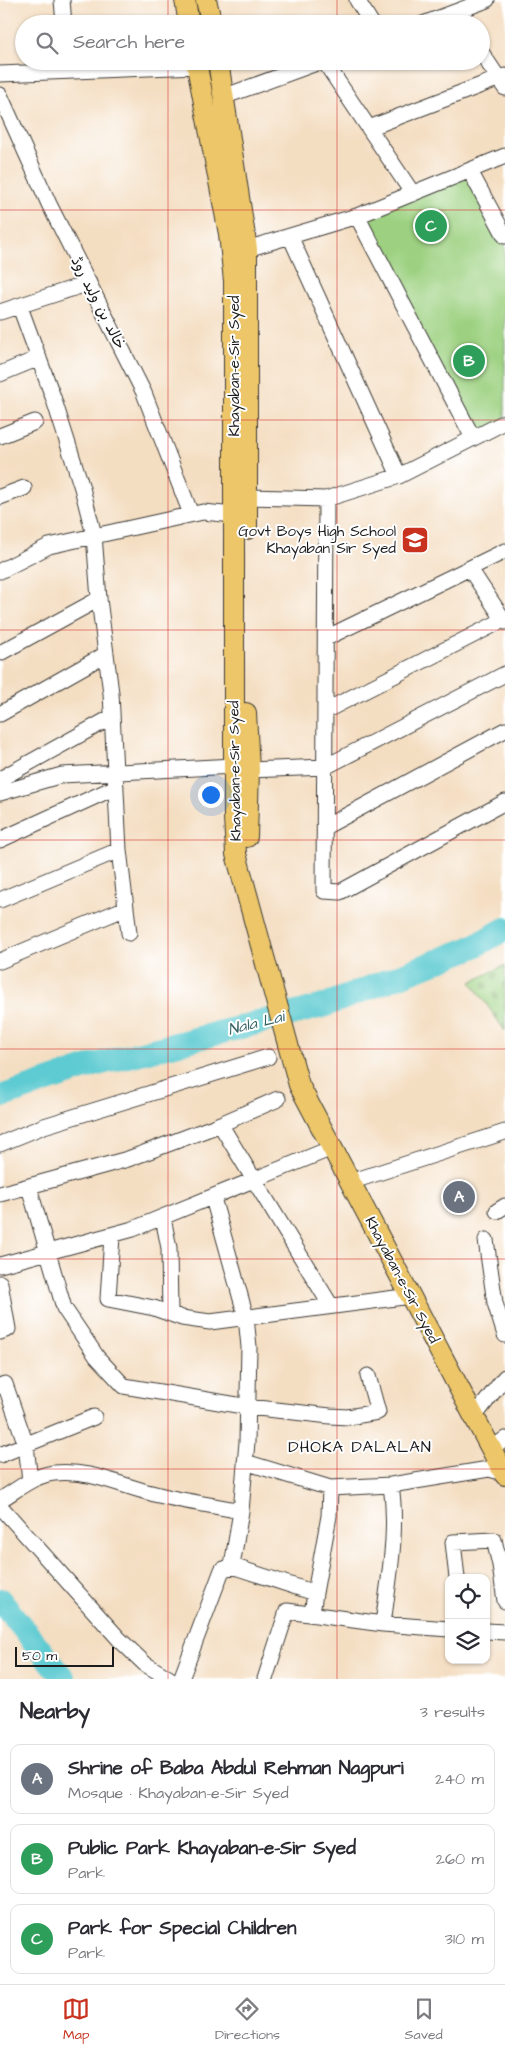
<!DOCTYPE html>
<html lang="en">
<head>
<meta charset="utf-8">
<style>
  body { margin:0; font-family:"Architects Daughter","Playpen Sans Arabic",sans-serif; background:#f7f7f7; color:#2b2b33 }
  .controls { position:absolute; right:15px; bottom:15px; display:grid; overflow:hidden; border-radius:10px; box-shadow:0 1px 4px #0004 }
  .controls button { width:45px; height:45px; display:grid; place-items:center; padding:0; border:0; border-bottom:1px solid #e1e1e2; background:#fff; color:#2b2b33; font:25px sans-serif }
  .scale { position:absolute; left:15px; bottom:12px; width:99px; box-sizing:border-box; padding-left:5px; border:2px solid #1c1c1c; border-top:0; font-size:14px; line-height:18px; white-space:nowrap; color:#1c1c1c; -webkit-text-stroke:4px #fff; paint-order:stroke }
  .you { position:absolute; left:210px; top:794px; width:18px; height:18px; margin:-12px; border:4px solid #fff; border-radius:50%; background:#1a73e8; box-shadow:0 0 0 8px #1a73e833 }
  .badge { display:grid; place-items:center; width:32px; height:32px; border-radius:50%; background:#c8321e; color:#fff; font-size:16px; font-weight:700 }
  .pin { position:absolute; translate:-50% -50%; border:2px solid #fff; box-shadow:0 1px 5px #0006 }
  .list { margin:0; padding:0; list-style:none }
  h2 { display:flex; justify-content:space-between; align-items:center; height:65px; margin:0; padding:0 20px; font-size:21px }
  h2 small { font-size:16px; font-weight:400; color:#7c7c81 }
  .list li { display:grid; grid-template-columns:32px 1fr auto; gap:15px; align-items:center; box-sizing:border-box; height:70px; margin:0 10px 10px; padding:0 10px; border:1px solid #e1e1e2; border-radius:10px }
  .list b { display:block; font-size:19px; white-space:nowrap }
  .list p { margin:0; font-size:16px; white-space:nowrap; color:#7c7c81 }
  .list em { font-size:16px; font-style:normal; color:#7c7c81 }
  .icon { flex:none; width:28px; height:28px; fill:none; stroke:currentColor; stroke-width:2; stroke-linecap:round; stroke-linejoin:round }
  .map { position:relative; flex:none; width:505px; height:1679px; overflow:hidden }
  .search { position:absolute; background:#fff; box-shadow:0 1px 4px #0004; left:15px; right:15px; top:15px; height:55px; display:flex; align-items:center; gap:12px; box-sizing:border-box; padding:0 18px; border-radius:28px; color:#7c7c81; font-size:19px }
  .sheet { height:305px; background:#fff }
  nav { display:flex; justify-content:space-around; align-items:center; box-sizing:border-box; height:70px; border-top:1px solid #e1e1e2; background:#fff; font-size:14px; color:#7c7c81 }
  nav a { display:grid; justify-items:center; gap:2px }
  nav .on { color:#c8321e }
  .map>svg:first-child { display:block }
  .cemetery { fill:url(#cemetery-stones); stroke:#5c764e }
  .park { fill:#9dd181; stroke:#5c764e }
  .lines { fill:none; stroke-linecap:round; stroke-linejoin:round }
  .river { stroke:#5dcbd1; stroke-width:24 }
  .minor-casing { stroke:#3c3935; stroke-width:17 }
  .major-casing { stroke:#3c3935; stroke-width:22 }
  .minor { stroke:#fff; stroke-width:15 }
  .major { stroke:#ecc669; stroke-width:20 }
  .grid { fill:none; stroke:#d62828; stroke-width:1; stroke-opacity:0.55 }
  .labels { text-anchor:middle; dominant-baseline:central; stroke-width:4; stroke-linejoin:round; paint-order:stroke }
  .street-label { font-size:15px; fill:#1c1c1c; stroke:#fff }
  .poi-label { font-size:15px; fill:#1c1c1c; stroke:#fff; text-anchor:end }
  .water-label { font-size:16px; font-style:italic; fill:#366264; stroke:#fff }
  .neighbourhood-label { font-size:16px; letter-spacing:1px; fill:#1c1c1c; stroke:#fff }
</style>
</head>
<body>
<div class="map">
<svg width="505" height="1679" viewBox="0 0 505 1679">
  <defs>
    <pattern id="cemetery-stones" width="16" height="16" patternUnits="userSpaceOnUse" patternTransform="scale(1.25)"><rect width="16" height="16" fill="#9dd181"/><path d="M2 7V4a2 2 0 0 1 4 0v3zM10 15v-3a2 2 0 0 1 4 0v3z" fill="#87b36f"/></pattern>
  </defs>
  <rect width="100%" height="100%" fill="#fff"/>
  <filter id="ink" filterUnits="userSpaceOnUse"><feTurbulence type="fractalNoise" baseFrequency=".02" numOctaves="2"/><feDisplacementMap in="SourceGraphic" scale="10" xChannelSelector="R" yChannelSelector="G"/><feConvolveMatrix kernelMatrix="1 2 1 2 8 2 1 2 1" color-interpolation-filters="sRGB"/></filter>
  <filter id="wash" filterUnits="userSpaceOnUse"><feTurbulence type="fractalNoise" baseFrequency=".0096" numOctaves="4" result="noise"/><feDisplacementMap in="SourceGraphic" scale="20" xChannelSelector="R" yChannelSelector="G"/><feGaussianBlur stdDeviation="1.12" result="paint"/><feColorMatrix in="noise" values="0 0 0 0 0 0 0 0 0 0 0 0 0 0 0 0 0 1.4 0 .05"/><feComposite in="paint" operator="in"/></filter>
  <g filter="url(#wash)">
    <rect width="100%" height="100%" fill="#f4dec2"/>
    <!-- cemetery -->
    <path class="cemetery" d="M505,965V1031L471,982Z"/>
    <!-- park -->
    <path class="park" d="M470,171L505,236V422L473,438L357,216Z"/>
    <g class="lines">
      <!-- river -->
      <path class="river" d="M0,1097L98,1064L323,1006L473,947L505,929
        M0,1600L64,1679"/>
    </g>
  </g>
  <g filter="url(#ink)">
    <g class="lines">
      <!-- minor casing -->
      <g class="minor-casing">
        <path id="minor" d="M62,0L64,24
          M357,0L372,24
          M423,24L487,0
          M481,52L505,88
          M324,61L413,194
          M0,74L197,66
          M0,95L49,204L144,393L191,514
          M223,97L322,61
          M369,128L505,76
          M470,171L505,236
          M357,216L473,438
          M290,236L399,476
          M247,249L357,216L505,156
          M20,307L53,397L82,488L94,535L99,599L111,693L119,850L129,933
          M0,312L89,283
          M0,374L39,358
          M0,436L35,422
          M0,497L24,488
          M248,497L326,499L399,476L505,422
          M326,499L324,891L340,892L505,802
          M470,569L505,622
          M0,571L49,546L203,512L234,515
          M326,638L505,551
          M0,653L99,599
          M325,711L505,619
          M0,714L106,654
          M249,770L325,767L505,674
          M0,779L112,717
          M0,793L62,775L234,766
          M325,827L505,730
          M0,840L116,787
          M0,900L119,850
          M0,961L126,908
          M220,1124L331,1306
          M0,1144L44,1126L268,1057
          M350,1182L505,1132
          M29,1187L64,1308L97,1357L124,1386L249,1407L330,1416L348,1417L378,1412L368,1376
          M0,1194L128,1159L216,1126L278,1099
          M497,1211L505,1206
          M163,1218L169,1248L170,1314
          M112,1236L108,1299L154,1308L182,1318L210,1322L411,1296
          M486,1240L495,1303L505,1335
          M0,1265L133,1229L332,1148
          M0,1283L8,1329L0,1332
          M0,1386L5,1384L26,1445L30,1481
          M474,1417L505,1377
          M492,1449L505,1439
          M0,1455L94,1417
          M245,1462L330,1488L391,1485L489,1469L504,1473
          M0,1500C17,1490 34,1475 54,1473C88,1469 119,1485 151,1493C180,1501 211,1505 241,1511
          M0,1506L119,1639L145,1664L170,1679
          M505,1563L500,1565L505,1601
          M232,1566L315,1593L312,1614
          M457,1578L453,1542L494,1540L500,1565
          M315,1593L329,1516L330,1488
          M383,1624C389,1577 398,1532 391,1485
          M486,1631L505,1632
          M181,1679L222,1570L232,1566L241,1511L247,1442L249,1347L246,1317L213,1198
          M265,1679L287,1611L383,1624L449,1629"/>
      </g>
      <!-- major casing -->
      <g class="major-casing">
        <path id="major" d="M185,0L189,24
          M206,0L212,24
          M196,61L229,234L234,281V817L236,854L299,1085L505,1475
          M218,61L247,249V529
          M246,713L249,770L247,837"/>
      </g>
      <!-- minor -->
      <use href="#minor" class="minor"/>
      <!-- major -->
      <use href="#major" class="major"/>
    </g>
  </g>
  <!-- grid -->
  <path class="grid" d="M168,0V24M337,0V24M168,61V1679M337,61V1679M0,210H505M0,420H505M0,630H505M0,840H505M0,1049H505M0,1259H505M0,1469H505"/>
  <!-- icons -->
  <defs>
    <g id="school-square" transform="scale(1.4375)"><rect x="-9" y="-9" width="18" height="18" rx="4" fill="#c8321e" stroke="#fff"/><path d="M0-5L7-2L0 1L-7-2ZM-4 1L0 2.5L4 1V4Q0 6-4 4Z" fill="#fff"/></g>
  </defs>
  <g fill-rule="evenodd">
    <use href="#school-square" x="415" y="540"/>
  </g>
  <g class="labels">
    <!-- street labels -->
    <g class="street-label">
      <text transform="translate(98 303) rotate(63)">خالد بن ولید روڈ</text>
      <text transform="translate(234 366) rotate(-90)">Khayaban-e-Sir Syed</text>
      <text transform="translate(235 771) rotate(-91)">Khayaban-e-Sir Syed</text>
      <text transform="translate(402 1280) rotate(62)">Khayaban-e-Sir Syed</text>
    </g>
    <!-- poi labels -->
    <g class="poi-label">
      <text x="396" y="531">Govt Boys High School<tspan x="396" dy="17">Khayaban Sir Syed</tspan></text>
    </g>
    <!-- water labels -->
    <g class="water-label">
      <text transform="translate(256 1023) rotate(-14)">Nala Lai</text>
    </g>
    <!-- neighbourhood labels -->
    <g class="neighbourhood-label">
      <text x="360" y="1447">DHOKA DALALAN</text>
    </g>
  </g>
</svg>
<div class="controls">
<button><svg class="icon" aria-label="locate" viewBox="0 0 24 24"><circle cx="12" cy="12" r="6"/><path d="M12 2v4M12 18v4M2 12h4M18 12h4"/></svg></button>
<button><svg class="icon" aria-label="layers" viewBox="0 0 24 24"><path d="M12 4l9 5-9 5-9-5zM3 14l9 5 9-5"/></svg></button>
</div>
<div class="scale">50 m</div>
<div class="you"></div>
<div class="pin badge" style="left:459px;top:1197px;background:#6b7280">A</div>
<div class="pin badge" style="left:469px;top:361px;background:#2e9e5b">B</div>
<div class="pin badge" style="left:431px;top:226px;background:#2e9e5b">C</div>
<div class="search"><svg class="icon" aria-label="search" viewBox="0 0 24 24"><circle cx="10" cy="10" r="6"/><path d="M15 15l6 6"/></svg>Search here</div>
</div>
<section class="sheet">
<h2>Nearby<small>3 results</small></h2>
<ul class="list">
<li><span class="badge" style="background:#6b7280">A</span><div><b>Shrine of Baba Abdul Rehman Nagpuri</b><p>Mosque · Khayaban-e-Sir Syed</p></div><em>240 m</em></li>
<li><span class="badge" style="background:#2e9e5b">B</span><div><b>Public Park Khayaban-e-Sir Syed</b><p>Park</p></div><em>260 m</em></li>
<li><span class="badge" style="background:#2e9e5b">C</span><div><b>Park for Special Children</b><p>Park</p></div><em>310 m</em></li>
</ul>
</section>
<nav>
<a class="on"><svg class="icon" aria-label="map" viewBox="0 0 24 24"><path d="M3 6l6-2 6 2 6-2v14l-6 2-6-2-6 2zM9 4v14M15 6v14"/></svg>Map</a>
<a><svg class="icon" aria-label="directions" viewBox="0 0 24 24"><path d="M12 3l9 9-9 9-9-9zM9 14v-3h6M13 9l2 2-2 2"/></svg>Directions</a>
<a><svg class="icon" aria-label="saved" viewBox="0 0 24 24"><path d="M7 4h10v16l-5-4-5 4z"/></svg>Saved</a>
</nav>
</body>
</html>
